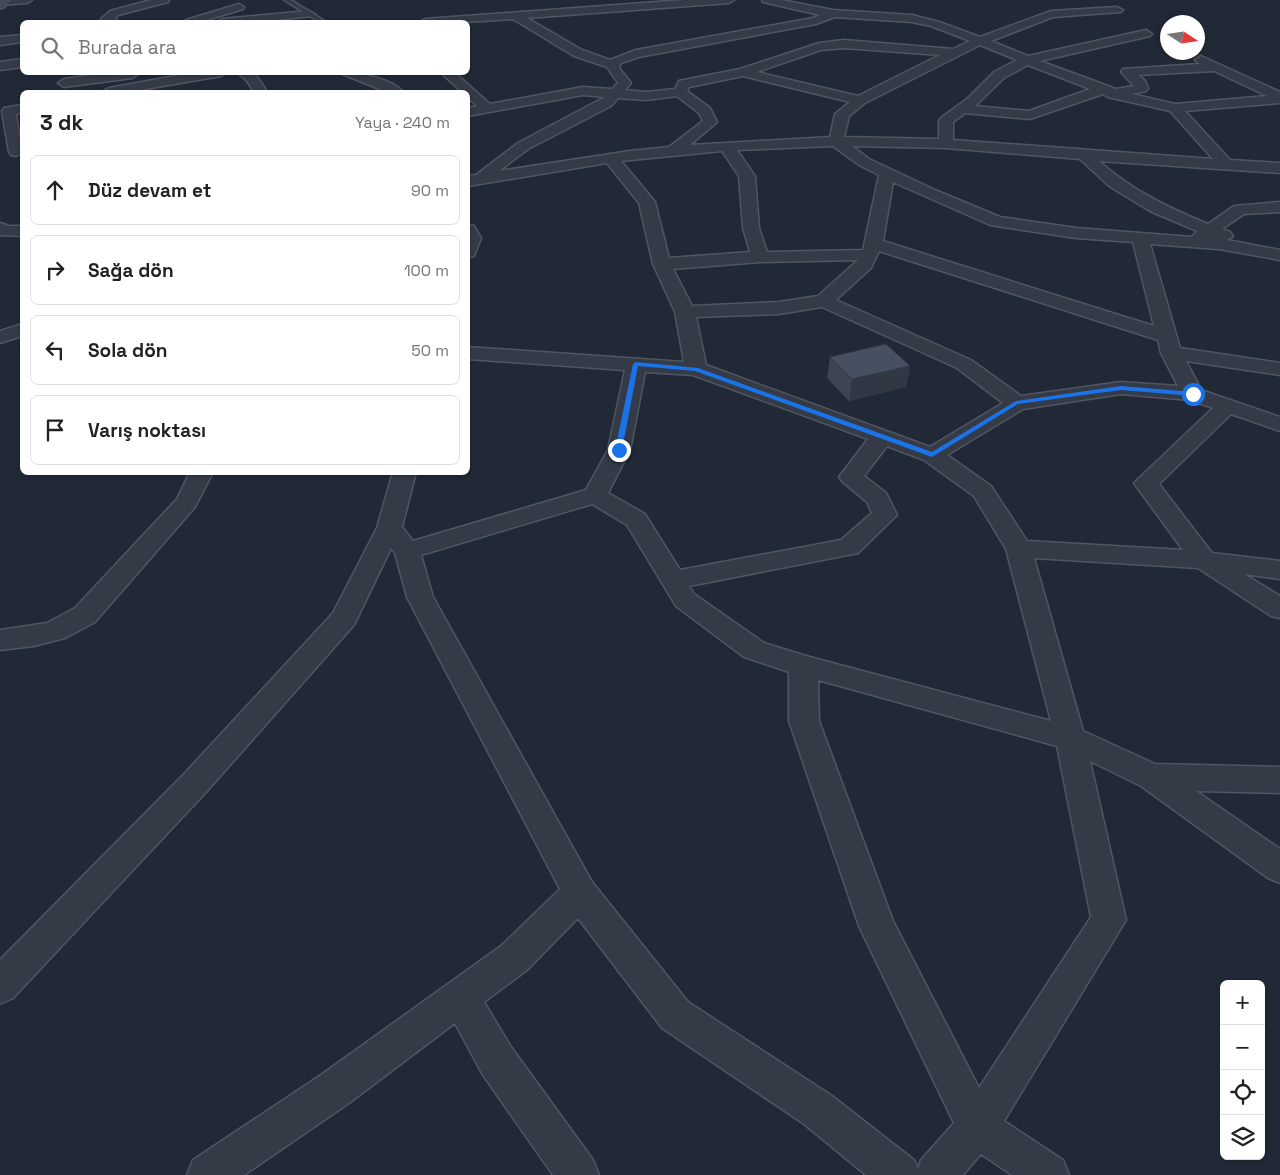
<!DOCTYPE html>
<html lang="tr">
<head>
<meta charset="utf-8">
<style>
  body { margin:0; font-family:"Space Grotesk",sans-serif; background:#f2f2f2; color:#222 }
  .controls { position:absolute; right:15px; bottom:15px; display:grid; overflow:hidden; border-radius:8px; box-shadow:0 1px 4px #0004 }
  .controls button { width:45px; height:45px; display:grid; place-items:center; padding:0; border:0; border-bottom:1px solid #e0e0e0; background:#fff; color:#222; font:25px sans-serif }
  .compass { position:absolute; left:1160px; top:15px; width:45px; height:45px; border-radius:50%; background:#fff; box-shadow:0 1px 4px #0004; rotate:102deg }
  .stop { position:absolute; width:15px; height:15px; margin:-11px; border:4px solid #1a73e8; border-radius:50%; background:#fff }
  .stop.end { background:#1a73e8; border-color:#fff; box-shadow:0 1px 5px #0008 }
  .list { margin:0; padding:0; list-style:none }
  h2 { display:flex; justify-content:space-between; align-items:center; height:65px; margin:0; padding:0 20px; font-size:21px }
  h2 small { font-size:16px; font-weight:400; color:#767676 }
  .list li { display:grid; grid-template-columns:32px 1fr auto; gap:15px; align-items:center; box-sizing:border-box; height:70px; margin:0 10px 10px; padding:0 10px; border:1px solid #e0e0e0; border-radius:8px }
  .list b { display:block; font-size:19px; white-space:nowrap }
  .list em { font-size:16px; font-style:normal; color:#767676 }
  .icon { flex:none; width:28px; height:28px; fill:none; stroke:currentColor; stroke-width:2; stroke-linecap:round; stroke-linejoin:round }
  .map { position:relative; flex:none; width:1280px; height:1175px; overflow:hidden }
  .search { position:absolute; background:#fff; box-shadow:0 1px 4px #0004; left:20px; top:20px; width:450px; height:55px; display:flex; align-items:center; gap:12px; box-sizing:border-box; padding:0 18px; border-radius:8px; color:#767676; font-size:19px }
  .panel { position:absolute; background:#fff; box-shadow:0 1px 4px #0004; left:20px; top:90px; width:450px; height:385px; border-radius:8px }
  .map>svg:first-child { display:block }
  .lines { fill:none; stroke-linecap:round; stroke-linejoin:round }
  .lane-casing { stroke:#4f5662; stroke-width:3 }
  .street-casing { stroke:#4f5662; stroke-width:3 }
  .secondary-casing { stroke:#4f5662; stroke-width:2 }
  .lane { fill:#343b47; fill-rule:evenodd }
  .street { fill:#343b47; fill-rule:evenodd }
  .secondary { fill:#424a5a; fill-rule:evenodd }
  .wall { fill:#3d4553 }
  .shaded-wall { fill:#323843 }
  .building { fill:#475060; stroke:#323843 }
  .route { fill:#1a73e8 }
</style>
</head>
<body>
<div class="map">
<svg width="1280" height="1175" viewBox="0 0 1280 1175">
  <rect width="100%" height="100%" fill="#212936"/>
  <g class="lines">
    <!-- lane casing -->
    <g class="lane-casing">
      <path id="lane" d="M284,0H291L326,22H320Z"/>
    </g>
    <!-- street casing -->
    <g class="street-casing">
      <path id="street" d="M0,0H32L27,3L0,5Z
        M151,0H169L168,2L118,15L115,18L118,22H105L101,19L110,11Z
        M684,0H734L729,3L527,18L582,50L610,60L636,50L813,18L820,15L763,2L762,0H781L833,10L912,15L939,22L980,37L1051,11L1117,7L1123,10L1121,12L1053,17L991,41L1028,56L1146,30L1152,34L1150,36L1040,61L1116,89L1134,86L1121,72L1123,69L1200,64L1195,60L1201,56L1280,92V103L1185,111L1230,160L1280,163V173L1099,161C1133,191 1167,207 1208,224L1234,206L1280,202V212L1244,214L1222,229L1230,232L1233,236L1227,240L1280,250V260L1219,249L1150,244L1180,348L1280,363V375L1186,361L1201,390L1280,417V431L1231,414L1159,484L1212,553L1280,561V579L1244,574L1280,596V618L1271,616L1198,568L1034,558L1083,731L1155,764L1280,767V793L1196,791L1280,849V883L1268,878L1141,786L1090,761L1126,920L1004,1121L1063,1160L1069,1175H1012L981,1154L963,1175H866L804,1124L662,1028L578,918L527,970L484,1002L511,1047L593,1160L599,1175H553L483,1075L455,1023L349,1103L244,1175H187L193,1160L321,1075L501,946L560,889L407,597L395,553L391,548L354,625L207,791L13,998L0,1004V960L185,773L333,613L377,528L393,472H416L402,527L413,541L586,490L608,450L625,370L468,359V347L684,362L675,312L653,264L639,203L607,163L468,186V176L476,175L518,143L605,97L583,95L468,116V108L477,106L468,98V92H462L440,72H454L490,104L583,87L612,89L618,83L607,67L574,56L513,19L465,22H419L425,19ZM835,17L912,22L931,26L970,41L953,49L844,40L819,43L740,69L679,81L675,89L646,92L625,90L631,83L619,68L621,63L639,57L816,24ZM980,45L1017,60L994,72L967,99L941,118L939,121V139L844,137L849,116L865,103ZM844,48L940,55L858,96L757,72L821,50ZM1028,65L1090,89L1029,111L975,106L1004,78ZM1214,71L1267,96L1175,104L1132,94L1146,91L1148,88L1145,81L1138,75ZM743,76L850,102L835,114L830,137L690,145L717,122L710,108L687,91L689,87ZM1103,94L1108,97L1170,111L1213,159L953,140V122L965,113L1030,119ZM677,96L699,113L703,121L669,147L630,151L499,171L528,149L611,106L618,98L646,100ZM833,146L859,165L879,175L863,250L767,252L759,228L755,176L737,150ZM852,146L946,148L1080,159L1109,186L1150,211L1197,231L1192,237L1076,228L1000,217L935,190L869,159ZM722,151L739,176L743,228L750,252L669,258L655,202L621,161ZM893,182L990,225L1076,238L1133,242L1154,326L883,241ZM879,251L1158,340L1161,353L1178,386L1121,382L1021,396L971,360L836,300L871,268ZM858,260L818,296L779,302L692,306L673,269L760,262ZM822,307L957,368L1003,403L930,447L706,365L696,317L779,314ZM645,372L693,375L868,439L839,477L843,482L867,502L872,513L841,540L680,570L645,514L608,493L630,450ZM1121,394L1190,400L1213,408L1134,483L1183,550L1027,541L991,486L947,455L1023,409ZM887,446L924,460L974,496L1006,549L1051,721L806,656L764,643L694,594L689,586L858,553L897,515L886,493L864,476ZM592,504L627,525L676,606L744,657L789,672V721L859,926L954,1123L921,1160L918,1169L914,1160L832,1096L688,1002L592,882L433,597L421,555ZM818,680L1057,746L1091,917L979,1088L893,921L819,721Z
        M239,4L244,7L243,9L200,22H184L186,20Z
        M309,11L315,14L313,16L253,22H216L222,19Z
        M22,35V42L0,45V37Z
        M22,59V67L0,70V62Z
        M114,72L138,74L132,78L64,87L58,83L64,79Z
        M197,72H227L221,76L128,92H102L109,88Z
        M237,72C257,72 257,76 267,92H254L247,81Z
        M337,72C355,72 390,77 403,92H387Z
        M22,105V113L16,114L22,153L16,156L11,155L9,152L2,111L4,108Z
        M0,223L9,226H22V236L0,235Z
        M468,225L474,226L481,238L474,256L468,257Z
        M22,324V336L0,343V331Z
        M190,472H213L195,507L95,622L65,638L34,646L0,650V630L47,623L75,608L177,499Z"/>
    </g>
    <!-- secondary casing -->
    <g class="secondary-casing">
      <path id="secondary" d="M0,0H11L4,8L0,9Z"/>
    </g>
    <!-- lane -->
    <use href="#lane" class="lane"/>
    <!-- street -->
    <use href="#street" class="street"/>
    <!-- secondary -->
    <use href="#secondary" class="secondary"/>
  </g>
  <!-- wall -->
  <path class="wall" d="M830,357L910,366L906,387L849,401L827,378Z"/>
  <!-- shaded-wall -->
  <path class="shaded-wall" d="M910,366L906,387L849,401L852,379Z"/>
  <!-- building -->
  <path class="building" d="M886,344L910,366L852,379L830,357Z"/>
  <!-- route -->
  <path class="route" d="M636,362L698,368L932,452L1016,401L1121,386L1193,392L1196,394L1193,396L1121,390L1018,404L932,457L695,371L638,366L622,450L619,452L615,450L633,364Z"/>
</svg>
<div class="controls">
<button>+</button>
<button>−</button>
<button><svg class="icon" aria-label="locate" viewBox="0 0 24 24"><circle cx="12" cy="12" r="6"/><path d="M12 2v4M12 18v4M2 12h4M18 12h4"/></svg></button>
<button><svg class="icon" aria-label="layers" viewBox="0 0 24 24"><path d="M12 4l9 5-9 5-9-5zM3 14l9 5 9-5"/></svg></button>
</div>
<svg class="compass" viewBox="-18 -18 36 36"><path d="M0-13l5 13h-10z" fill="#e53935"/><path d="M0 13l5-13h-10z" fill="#767676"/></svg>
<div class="stop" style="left:1193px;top:394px"></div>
<div class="stop end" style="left:619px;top:450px"></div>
<div class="search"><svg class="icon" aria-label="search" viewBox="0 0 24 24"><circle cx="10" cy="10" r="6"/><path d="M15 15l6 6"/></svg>Burada ara</div>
<section class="panel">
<h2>3 dk<small>Yaya · 240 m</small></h2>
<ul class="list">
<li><svg class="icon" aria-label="ahead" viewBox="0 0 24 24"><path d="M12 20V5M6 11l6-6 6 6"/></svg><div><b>Düz devam et</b></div><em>90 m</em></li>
<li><svg class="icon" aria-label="right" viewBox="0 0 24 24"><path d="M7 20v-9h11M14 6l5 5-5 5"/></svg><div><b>Sağa dön</b></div><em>100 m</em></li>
<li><svg class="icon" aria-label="left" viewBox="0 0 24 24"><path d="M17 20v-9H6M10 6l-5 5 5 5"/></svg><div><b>Sola dön</b></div><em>50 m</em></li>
<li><svg class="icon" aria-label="arrive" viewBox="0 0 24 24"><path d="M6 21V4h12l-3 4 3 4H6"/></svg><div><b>Varış noktası</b></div></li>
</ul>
</section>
</div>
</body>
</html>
